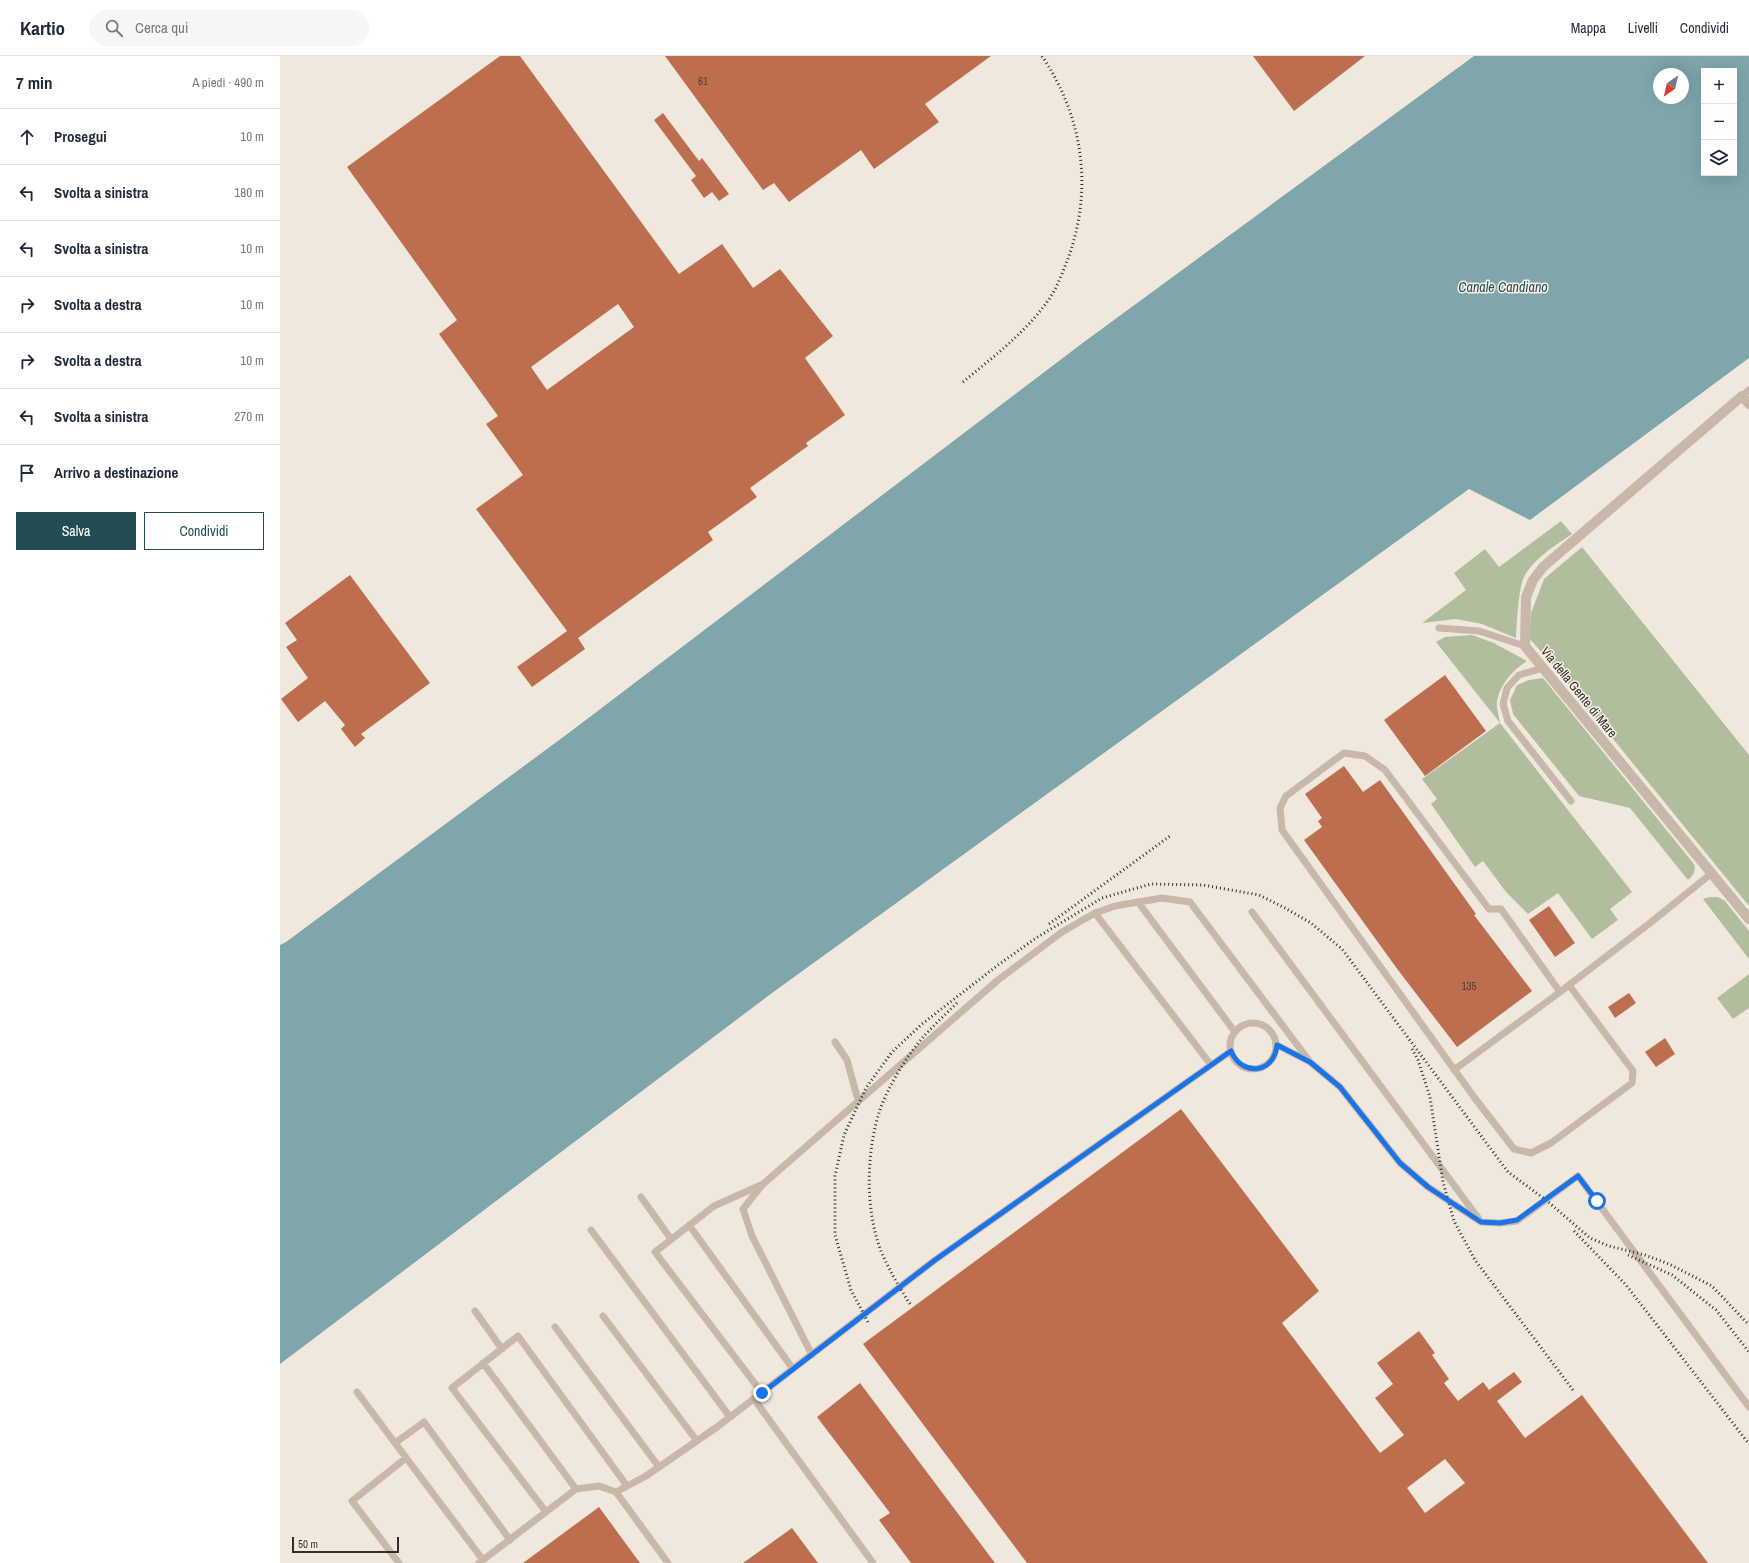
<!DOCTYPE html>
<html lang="it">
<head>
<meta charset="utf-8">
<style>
  body { margin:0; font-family:"Archivo Narrow",sans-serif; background:#f6f6f7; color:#1f2937 }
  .controls { position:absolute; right:12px; top:12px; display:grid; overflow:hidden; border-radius:0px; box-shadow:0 4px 16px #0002 }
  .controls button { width:36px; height:36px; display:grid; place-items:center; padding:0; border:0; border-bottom:1px solid #e0e1e3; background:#fff; color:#1f2937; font:20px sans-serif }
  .compass { position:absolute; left:1373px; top:12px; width:36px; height:36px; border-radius:50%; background:#fff; box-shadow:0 4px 16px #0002; rotate:214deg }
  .scale { position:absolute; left:12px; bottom:10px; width:107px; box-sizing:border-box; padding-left:4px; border:2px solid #352d28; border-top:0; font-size:11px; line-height:14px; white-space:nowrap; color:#352d28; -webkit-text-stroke:3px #f8f2e8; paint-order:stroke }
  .stop { position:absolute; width:12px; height:12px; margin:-9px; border:3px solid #1a73e8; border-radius:50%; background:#fff }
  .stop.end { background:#1a73e8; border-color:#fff; box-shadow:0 1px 4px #0008 }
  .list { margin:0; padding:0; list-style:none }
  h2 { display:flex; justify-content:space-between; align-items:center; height:52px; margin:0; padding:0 16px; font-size:17px }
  h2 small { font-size:13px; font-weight:400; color:#747a83 }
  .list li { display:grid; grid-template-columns:26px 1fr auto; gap:12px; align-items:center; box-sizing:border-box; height:56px; padding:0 16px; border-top:1px solid #e0e1e3 }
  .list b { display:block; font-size:15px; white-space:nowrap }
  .list em { font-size:13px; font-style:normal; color:#747a83 }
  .actions { display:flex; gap:8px; padding:12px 16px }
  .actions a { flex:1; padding:9px 0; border:1px solid #214d53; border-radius:0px; text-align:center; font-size:14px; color:#214d53 }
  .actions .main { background:#214d53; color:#fff }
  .icon { flex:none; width:22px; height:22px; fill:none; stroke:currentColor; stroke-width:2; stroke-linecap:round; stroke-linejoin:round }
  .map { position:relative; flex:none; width:1469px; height:1507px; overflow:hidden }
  header { display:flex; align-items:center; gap:24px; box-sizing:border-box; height:56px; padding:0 20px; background:#fff; border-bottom:1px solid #e0e1e3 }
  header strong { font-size:19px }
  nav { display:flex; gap:22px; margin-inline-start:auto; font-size:14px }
  .search { width:280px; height:36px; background:#f6f6f7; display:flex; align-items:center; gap:10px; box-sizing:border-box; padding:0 14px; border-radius:22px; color:#747a83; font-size:15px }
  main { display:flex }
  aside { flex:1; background:#fff }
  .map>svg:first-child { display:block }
  .green { fill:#b1be9e }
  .water { fill:#7ea6ab; fill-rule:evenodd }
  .building { fill:#bc6e4e; fill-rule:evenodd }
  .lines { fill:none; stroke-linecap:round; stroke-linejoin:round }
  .service { stroke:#c7b8a9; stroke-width:7 }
  .minor { stroke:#c7b8a9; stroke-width:10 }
  .rail { stroke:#352d28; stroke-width:3; stroke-dasharray:1 3; stroke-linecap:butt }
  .route { stroke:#1a73e8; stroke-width:5 }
  .labels { text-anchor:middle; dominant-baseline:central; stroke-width:3; stroke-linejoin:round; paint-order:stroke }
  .number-label { font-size:11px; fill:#573d32 }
  .street-label { font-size:13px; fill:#352d28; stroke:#f8f2e8 }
  .water-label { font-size:14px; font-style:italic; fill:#214d53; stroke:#f8f2e8 }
</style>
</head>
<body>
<header>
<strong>Kartio</strong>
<div class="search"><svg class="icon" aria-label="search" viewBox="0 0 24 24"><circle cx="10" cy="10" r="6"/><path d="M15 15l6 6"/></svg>Cerca qui</div>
<nav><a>Mappa</a><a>Livelli</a><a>Condividi</a></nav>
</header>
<main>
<aside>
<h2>7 min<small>A piedi · 490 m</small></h2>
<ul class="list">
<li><svg class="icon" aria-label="ahead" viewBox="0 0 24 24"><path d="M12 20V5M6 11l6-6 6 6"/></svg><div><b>Prosegui</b></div><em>10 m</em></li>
<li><svg class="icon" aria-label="left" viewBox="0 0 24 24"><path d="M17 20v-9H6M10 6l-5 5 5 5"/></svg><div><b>Svolta a sinistra</b></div><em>180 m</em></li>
<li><svg class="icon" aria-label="left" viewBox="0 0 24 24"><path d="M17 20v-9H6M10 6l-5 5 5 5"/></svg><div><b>Svolta a sinistra</b></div><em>10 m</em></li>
<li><svg class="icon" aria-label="right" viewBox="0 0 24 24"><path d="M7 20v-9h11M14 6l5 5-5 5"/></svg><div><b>Svolta a destra</b></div><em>10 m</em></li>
<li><svg class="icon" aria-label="right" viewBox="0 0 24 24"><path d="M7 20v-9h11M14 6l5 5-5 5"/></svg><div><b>Svolta a destra</b></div><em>10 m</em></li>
<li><svg class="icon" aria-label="left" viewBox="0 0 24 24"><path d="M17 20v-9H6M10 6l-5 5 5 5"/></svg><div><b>Svolta a sinistra</b></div><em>270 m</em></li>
<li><svg class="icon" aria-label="arrive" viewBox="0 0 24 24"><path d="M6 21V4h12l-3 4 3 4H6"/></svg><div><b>Arrivo a destinazione</b></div></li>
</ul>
<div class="actions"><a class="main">Salva</a><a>Condividi</a></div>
</aside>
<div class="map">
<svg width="1469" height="1507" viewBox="0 0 1469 1507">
  <rect width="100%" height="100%" fill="#f0e8dc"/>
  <!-- green -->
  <path class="green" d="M1281,465L1292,478C1275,490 1254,502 1244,521C1238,533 1237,568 1236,582L1202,568L1176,563L1142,567L1186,534L1174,517L1205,493L1219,511Z
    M1302,491L1469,699V850L1272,608L1249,582L1251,557L1264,523Z
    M1192,579L1214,587L1247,605C1233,614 1220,628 1217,645C1216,651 1219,660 1220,667L1352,836L1330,853L1338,864L1312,883L1278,837L1248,858L1226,836L1203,805L1195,811L1151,748L1157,743L1142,723L1220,667L1156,586L1165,581Z
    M1263,622L1414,808C1416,815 1414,819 1408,824L1350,752L1299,740L1233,658L1230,644L1237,629L1249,624Z
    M1430,841H1438L1445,845L1469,875V903L1423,843Z
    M1469,918V952L1453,963L1437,942Z"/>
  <!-- water -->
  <path class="water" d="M1194,0H1469V302L1250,464L1189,433L492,937L0,1308V889L6,886L290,676L804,286ZM1424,15H1454V117H1424ZM1379,18H1403V42H1379Z"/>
  <!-- building -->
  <path class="building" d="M220,0H240L399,218L442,188L473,232L500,213L553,280L525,302L565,359L526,387L528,390L470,432L477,441L428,476L433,484L298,582L305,593L252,631L237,611L287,575L196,453L243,419L206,368L218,360L159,278L177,264L67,111ZM338,248L354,271L267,334L251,311Z
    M385,0H711L645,48L659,66L594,113L581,94L509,146L494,127L483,134Z
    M973,0H1085L1014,55Z
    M383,57L419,105L422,102L449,138L439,145L432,136L424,142L411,124L416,120L374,64Z
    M70,519L150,627L81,678L85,682L75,691L61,673L65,669L45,645L18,666L1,643L28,622L6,591L17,584L5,567Z
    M1165,619L1206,675L1145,720L1104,664Z
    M1064,710L1083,736L1100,724L1196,858L1194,859L1252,935L1177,991L1118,914L1024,784L1042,771L1038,765L1042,762L1025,738Z
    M1269,850L1295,887L1275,901L1249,864Z
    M1349,937L1356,947L1335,962L1328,951Z
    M1385,982L1395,998L1376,1011L1365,996Z
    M901,1053L1039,1235L1002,1267L1100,1397L1124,1379L1095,1342L1113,1328L1097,1307L1139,1275L1155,1297L1152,1299L1169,1323L1164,1327L1178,1345L1203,1326L1209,1334L1234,1316L1242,1326L1217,1345L1245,1382L1302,1339L1428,1507H747L583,1288ZM1165,1403L1185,1427L1145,1457L1127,1432Z
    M580,1327L715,1507H631L599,1464L610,1457L537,1361Z
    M319,1451L360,1507H243Z
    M512,1472L538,1507H463Z"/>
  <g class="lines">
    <!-- service -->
    <path class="service" d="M1462,340L1469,334
      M1159,572L1199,575L1245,590
      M1263,612L1239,619L1227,632L1223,648L1228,665L1291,745
      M858,846L955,976
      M972,856L1199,1163
      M815,857L931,1009
      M1289,929L1353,1015L1352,1027L1271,1087L1251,1097L1234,1093L1194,1041L1002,774L1000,752L1006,740L1064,697L1085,700L1105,714L1209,853H1221L1280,936L1289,929L1370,867L1432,817
      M950 990a23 23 0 1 1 46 0a23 23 0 1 1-46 0Z
      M555,986L567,1004L578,1044
      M997,989L1030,1006L1060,1031L1120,1107L1148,1131L1201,1166L1220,1167L1237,1165L1298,1120L1469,1351
      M1174,1014L1280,936
      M481,1129L434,1150L375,1196L482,1337
      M361,1141L391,1183
      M409,1169L513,1313
      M311,1174L450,1361
      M195,1255L222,1293
      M323,1260L417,1385
      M275,1271L379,1411
      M532,1299L472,1180L463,1153L483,1128L718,924L782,876L815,857L835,850L882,842L910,846L1030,1006
      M203,1307L296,1433
      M77,1336L115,1387
      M474,1343L593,1507
      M336,1436L366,1420L437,1371L655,1204L951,995
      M266,1456L172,1332L238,1280L347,1430
      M203,1504L115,1387L144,1366L230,1484
      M119,1507L72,1445L126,1402
      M199,1507L296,1433L319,1430L336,1436L388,1507"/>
    <!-- minor -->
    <path class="minor" d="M1469,348L1462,340L1263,511L1253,524L1246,541L1245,590L1469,863"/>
    <!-- rail -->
    <path class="rail" d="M683,326C713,301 744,278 767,246C777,233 783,215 789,200C813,131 803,61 762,0
      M769,868L890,780
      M1132,993L1138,1004L1150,1041L1163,1126L1174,1165L1195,1204L1293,1334
      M1294,1175L1346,1229L1469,1388
      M1348,1199L1392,1219L1436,1254L1469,1296
      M630,1248C619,1231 609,1214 601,1195C585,1154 586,1095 600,1054C608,1030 628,998 645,979C656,967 668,956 679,945
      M588,1266L571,1234L555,1179V1120L564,1079L586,1032L612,996L642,968L718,909L756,882L822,842L871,828L923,829L979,839L1005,852L1031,867L1062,893L1228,1116L1266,1144L1310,1182L1329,1190L1365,1199L1389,1208L1432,1230L1469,1269"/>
  </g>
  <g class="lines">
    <!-- route -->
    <path class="route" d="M482,1337L655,1204L951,995C962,1021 994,1018 997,989L1030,1006L1060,1031L1120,1107L1148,1131L1201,1166L1220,1167L1237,1164L1298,1120L1317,1145"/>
  </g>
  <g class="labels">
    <!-- number labels -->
    <g class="number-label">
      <text x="423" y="25">61</text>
      <text x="1189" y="930">135</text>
    </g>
    <!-- street labels -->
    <g class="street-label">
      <text transform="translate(1299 636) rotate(51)">Via della Gente di Mare</text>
    </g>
    <!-- water labels -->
    <g class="water-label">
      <text x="1223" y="231">Canale Candiano</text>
    </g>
  </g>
</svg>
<div class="controls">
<button>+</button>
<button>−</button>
<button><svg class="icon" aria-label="layers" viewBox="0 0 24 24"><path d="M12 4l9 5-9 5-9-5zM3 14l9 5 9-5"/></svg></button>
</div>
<svg class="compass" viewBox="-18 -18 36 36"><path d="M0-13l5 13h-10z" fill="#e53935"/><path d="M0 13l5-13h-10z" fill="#747a83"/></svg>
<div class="scale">50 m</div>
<div class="stop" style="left:1317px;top:1145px"></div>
<div class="stop end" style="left:482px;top:1337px"></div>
</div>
</main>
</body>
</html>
